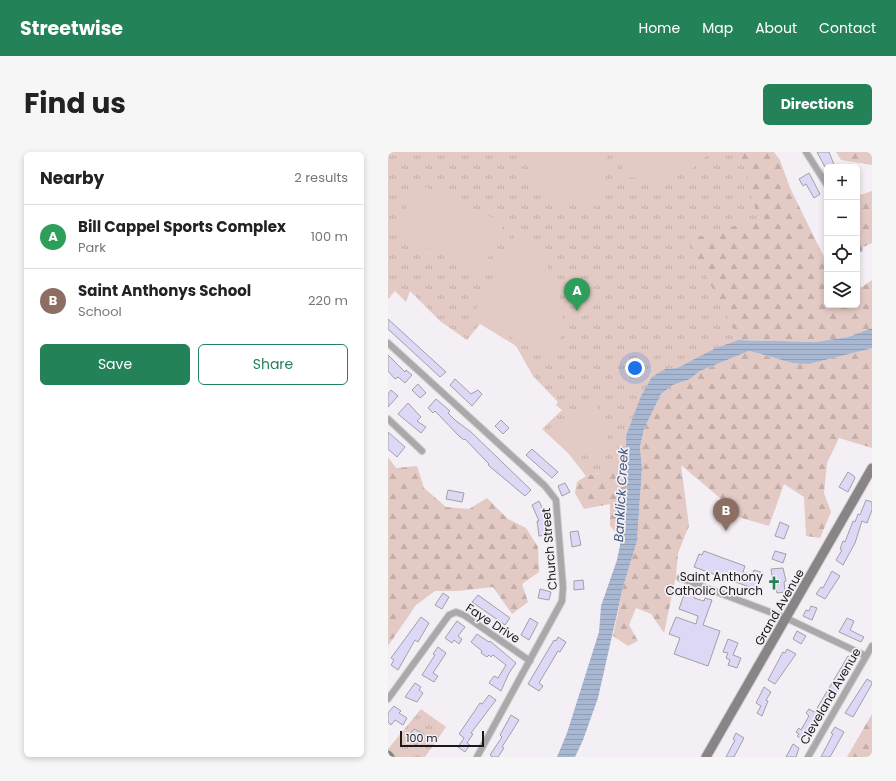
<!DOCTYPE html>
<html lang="en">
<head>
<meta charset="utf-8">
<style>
  body { margin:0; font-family:Poppins,sans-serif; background:#f6f6f6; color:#222 }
  .controls { position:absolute; right:12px; top:12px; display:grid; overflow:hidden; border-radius:6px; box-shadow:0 2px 6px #0003 }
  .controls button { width:36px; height:36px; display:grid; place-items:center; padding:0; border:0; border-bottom:1px solid #e0e0e0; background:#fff; color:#222; font:20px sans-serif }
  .scale { position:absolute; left:12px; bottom:10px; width:84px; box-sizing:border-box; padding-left:4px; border:2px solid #1a181a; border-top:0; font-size:11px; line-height:14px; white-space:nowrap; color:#1a181a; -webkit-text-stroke:3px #f4eff4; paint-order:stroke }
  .you { position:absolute; left:247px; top:216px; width:14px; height:14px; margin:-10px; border:3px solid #fff; border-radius:50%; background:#1a73e8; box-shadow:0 0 0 6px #1a73e833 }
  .badge { display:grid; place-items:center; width:26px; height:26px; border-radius:50%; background:#248259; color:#fff; font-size:13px; font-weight:700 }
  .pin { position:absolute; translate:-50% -33px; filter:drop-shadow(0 1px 2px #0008) }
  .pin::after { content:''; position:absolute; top:21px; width:14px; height:12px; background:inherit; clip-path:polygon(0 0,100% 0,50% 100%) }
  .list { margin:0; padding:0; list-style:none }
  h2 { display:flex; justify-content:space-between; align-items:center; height:52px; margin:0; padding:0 16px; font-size:17px }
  h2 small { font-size:13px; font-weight:400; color:#767676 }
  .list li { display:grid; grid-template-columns:26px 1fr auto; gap:12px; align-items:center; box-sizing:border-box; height:64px; padding:0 16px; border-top:1px solid #e0e0e0 }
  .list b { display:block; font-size:15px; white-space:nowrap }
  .list p { margin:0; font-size:13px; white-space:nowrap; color:#767676 }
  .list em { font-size:13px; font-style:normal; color:#767676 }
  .actions { display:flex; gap:8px; padding:12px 16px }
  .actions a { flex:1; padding:9px 0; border:1px solid #248259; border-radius:6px; text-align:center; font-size:14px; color:#248259 }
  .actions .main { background:#248259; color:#fff }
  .icon { flex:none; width:22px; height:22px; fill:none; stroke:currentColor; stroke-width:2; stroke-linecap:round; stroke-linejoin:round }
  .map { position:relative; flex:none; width:484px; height:605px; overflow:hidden; border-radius:6px }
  header { display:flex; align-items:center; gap:24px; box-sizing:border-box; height:56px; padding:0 20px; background:#248259; color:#fff }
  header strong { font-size:19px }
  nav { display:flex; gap:22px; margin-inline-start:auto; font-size:14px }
  .intro { display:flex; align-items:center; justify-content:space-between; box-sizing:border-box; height:96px; padding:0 24px }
  h1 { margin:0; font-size:28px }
  .button { padding:10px 18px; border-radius:6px; background:#248259; color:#fff; font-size:14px; font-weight:700 }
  main { display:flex; gap:24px; padding:0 24px }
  aside { flex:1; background:#fff; border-radius:6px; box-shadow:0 2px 6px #0003 }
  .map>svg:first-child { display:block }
  .forest { fill:url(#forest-firs) }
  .park { fill:url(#park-tufts) }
  .pitch { fill:#e3cac4 }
  .water { fill:url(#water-rules) }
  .building { fill:#ddd8f6; stroke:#a1a0a6 }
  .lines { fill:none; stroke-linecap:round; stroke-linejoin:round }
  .street-casing { stroke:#d1cdd1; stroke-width:8 }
  .secondary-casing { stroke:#d1cdd1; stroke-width:11 }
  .street { stroke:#aba8a9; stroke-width:6 }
  .secondary { stroke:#898586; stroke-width:9 }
  .labels { text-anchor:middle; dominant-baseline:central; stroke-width:3.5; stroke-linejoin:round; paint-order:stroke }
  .street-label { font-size:12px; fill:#1a181a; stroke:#f4eff4 }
  .poi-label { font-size:12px; fill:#1a181a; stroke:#f4eff4; text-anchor:end }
  .water-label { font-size:13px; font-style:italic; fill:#40587f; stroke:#f4eff4 }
</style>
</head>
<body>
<header>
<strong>Streetwise</strong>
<nav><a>Home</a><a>Map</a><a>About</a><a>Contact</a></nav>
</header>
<div class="intro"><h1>Find us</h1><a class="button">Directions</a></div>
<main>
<aside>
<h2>Nearby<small>2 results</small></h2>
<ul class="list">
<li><span class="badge" style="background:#2e9e5b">A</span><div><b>Bill Cappel Sports Complex</b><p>Park</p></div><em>100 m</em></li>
<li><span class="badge" style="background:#8d6e63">B</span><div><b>Saint Anthonys School</b><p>School</p></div><em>220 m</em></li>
</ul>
<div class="actions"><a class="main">Save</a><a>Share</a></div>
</aside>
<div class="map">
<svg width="484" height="605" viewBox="0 0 484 605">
  <defs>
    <pattern id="forest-firs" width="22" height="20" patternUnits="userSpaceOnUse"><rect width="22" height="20" fill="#e3cac4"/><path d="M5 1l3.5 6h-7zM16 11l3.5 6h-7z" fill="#c2ada8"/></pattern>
    <pattern id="park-tufts" width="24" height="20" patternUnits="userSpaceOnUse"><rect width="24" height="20" fill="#e3cac4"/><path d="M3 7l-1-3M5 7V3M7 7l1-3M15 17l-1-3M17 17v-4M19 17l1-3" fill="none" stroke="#c2ada8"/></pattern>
    <pattern id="water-rules" width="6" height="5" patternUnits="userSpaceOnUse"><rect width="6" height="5" fill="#a8b8d2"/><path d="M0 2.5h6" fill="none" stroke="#909db4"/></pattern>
  </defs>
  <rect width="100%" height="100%" fill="#f4eff4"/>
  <!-- forest -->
  <path class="forest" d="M352,0H386L392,8L402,36L439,111V153H469V134L474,135L484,128V176L460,185L428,190L359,188L277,217L239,306V344L233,386L222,374V352L196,357L187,341L189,330L198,324L215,320L179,135L352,2Z
    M448,0H484V13L453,8Z
    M484,39V91L471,97L469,93V44Z
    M484,196V296L451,286L439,311L436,341L443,360L432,386L418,384L416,345L396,332L381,374L350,365L332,346L293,313L301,374L290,401L288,424L276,481L263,462L248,456L241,473L250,489L240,494L225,484L235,435L249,389L254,317L252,295L256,277L273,242L285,233L302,227L312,219L361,199L386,206L421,212Z
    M0,305L8,316L29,314L36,336L58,355L81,357L99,346L120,367L138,376L150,395L151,420L134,432L140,450L124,462L105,435L70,439H47L28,453L0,494Z
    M484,562V605H459Z"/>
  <!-- park -->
  <path class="park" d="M0,0H352L370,67L300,88L351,188L328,196L289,216L277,217L264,225L253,244L238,284V323L215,320L198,324L180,301L154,277L174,258L168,253L170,250L145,224L128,194L92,172L79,188L52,169L22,139L18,150L7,139L0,147Z
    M33,557L58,575L37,605H2L0,603V597Z"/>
  <!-- pitch -->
  <path class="pitch" d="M134,0H219L216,53C176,59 145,40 134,0Z
    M236,0H322C298,28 268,36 234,22Z
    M29,31L116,71L93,121L6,81Z
    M132,73C155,105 182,144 173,185C171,193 166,201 163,208L85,163Z
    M206,248L216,268L222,295C190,312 180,301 161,277Z"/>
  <!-- water -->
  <path class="water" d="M484,176V196L481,197L421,212L405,211L361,199L312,219L302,227L285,233L273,242L256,277L252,295L254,317L249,389L235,435L210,546L195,588L187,605H169L179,581L211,480L213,454L229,408L236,374L237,351L239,344L238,284L253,244L264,225L277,217L289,216L328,196L351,188L428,190L460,185Z"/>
  <!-- building -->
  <path class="building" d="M429,0H441L447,15H437Z
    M421,21L432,42L426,46L418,32L415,34L411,27Z
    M0,167L58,220L52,225L0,177Z
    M0,203L17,220L18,218L24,223L17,231L10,225L7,227L0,219Z
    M67,227L83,242L90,238L94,242L84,254L62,233Z
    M30,232L38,241L32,246L24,238Z
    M3,238L10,244L0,255V242Z
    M48,247L62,259L60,261L67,268L83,280L143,338L137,344L100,313L101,312L77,287L76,288L71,284L47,259L45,261L40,256Z
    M20,251L33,265L29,269L38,275L33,281L10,262Z
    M113,268L121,276L115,282L107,274Z
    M0,280L17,295L9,305L0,297Z
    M144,297L170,320L164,326L138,303Z
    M460,320L466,324L467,326L460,340L451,335Z
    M177,331L182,340L174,344L170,334Z
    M60,338L76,341L74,350L58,347Z
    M478,348L484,350V358L479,371L474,369L467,391L455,413L448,408L454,398L452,397L455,389L457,390L465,369L467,370L470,362L472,363Z
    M151,349L158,364L160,383L151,384L149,369H151L144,353Z
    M392,370L401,374L396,387L387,384Z
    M190,379L193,393L184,395L182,380Z
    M316,399L357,414L355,420L364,423L366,418L373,420L367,437L306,415L311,402L314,403Z
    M387,399L398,402L395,411L384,407Z
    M395,416L398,429L396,430L397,440L389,441L386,431H385L383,417Z
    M444,419L452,424L437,447L428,442L433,435L435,436Z
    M195,428L196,437L186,438V429Z
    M152,437L163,440L161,448L150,446Z
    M297,440L307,443L306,446L316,449L317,446L324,448L315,473L332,479L320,514L286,502L292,486L281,482L288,465L308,472L310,464L291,457Z
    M55,441L61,445L54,457L47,453Z
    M90,443L122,466L117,473L84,450Z
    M423,454L429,456L424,468L415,464L418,458L421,459Z
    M33,465L41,471L30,490L27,488L10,518L3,513L6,508L3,506Z
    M142,466L150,471L141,488L133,483Z
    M459,466L466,469L462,478L476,485L473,490L451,480Z
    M69,469L77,475L70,484L74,487L71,492L66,488L64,491L57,486Z
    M409,479L418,484L413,492L405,487Z
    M89,482L101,490L102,489L128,511L121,521L113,539L101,531L106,524L110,526L118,513L105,503L103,505L101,503L99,505L93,501L94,499L83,490Z
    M170,485L178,490L172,500L170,499L151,531L155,534L151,539L140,532L166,488L168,489Z
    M340,487L350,491L345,503L353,506L349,516L340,513L342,508L338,506L340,501L335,500Z
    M50,495L58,501L45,521L50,524L46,530L34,523L47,503L45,502Z
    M399,497L408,502L387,532L380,528L395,500L397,501Z
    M460,504L467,507L463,515L444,548L442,547L433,565L427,568L415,588L409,584L411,582L408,580L411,576L413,578L421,564L418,561L421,557L426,560L428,558Z
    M479,527L484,530V532L465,565L457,561Z
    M27,531L33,535L31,538L35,541L29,550L17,545Z
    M376,535L383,540L378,548L380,549L374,564L369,561L373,554L368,551Z
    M101,543L108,548L83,581L85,582L79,591L82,593L77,600L70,595L76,586L71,582L92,551L94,552Z
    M6,554L13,559L11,561L19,566L15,573L7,568L3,573L0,570V561Z
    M123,563L131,568L114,595L116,596L110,605H105L102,603L114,585L112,583Z
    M447,575L456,580L442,605H433L445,582L443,581Z
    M26,577L36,582L28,593L19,586Z
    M348,581L356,586L346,605H338L347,588L345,587Z
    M405,592L411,596L408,605H398Z"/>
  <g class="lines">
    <!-- street casing -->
    <g class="street-casing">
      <path id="street" d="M418,0L439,33
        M469,93L471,97
        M0,191L157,334L168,348L175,435L174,449L89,605
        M0,267L34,299
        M292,426L398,466L478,504
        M0,547L61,463L68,460L76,463L142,509
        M420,605L484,494"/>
    </g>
    <!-- secondary casing -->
    <g class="secondary-casing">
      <path id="secondary" d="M0,603L2,605
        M318,605L484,316"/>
    </g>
    <!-- street -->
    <use href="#street" class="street"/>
    <!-- secondary -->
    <use href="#secondary" class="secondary"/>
  </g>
  <!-- icons -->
  <defs>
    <g id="church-bare" transform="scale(1.08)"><path d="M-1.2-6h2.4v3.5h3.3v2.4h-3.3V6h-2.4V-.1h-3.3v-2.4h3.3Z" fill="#248259" stroke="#f4eff4" stroke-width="2.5" paint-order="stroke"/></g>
  </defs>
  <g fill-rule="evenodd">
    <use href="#church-bare" x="386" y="431"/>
  </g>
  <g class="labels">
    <!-- street labels -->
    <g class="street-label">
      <text transform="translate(161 397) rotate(-95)">Church Street</text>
      <text transform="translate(391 455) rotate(-60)">Grand Avenue</text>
      <text transform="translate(105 471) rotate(33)">Faye Drive</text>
      <text transform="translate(442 544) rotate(-60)">Cleveland Avenue</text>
    </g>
    <!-- poi labels -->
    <g class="poi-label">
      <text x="375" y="424">Saint Anthony<tspan x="375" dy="14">Catholic Church</tspan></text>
    </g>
    <!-- water labels -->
    <g class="water-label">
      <text transform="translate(233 343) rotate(-87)">Banklick Creek</text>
    </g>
  </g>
</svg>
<div class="controls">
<button>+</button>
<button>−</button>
<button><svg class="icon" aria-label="locate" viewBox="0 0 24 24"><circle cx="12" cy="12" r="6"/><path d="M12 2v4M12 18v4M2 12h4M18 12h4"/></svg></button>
<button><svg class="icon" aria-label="layers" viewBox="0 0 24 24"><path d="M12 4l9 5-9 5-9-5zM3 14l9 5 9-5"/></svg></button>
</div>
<div class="scale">100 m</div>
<div class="you"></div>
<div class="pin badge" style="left:189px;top:159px;background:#2e9e5b">A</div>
<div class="pin badge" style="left:338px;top:379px;background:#8d6e63">B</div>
</div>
</main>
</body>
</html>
